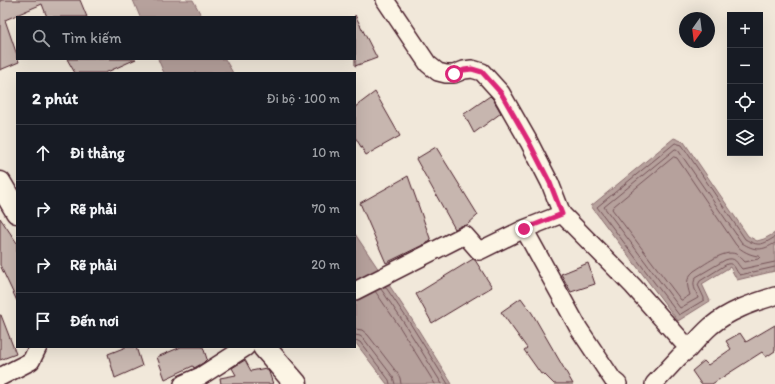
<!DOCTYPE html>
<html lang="vi">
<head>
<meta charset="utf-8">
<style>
  body { margin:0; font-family:Itim,sans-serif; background:#20242c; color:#f1f3f6 }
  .controls { position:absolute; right:12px; top:12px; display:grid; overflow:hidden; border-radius:0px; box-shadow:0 4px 16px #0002 }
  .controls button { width:36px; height:36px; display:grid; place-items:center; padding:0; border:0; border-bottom:1px solid #363941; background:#171b24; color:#f1f3f6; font:20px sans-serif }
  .compass { position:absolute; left:679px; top:12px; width:36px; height:36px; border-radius:50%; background:#171b24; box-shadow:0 4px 16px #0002; rotate:194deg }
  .stop { position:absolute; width:12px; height:12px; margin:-9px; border:3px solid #db2777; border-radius:50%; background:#fff }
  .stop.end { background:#db2777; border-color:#fff; box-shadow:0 1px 4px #0008 }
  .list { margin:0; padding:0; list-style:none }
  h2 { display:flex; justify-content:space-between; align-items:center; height:52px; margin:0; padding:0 16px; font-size:17px }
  h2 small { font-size:13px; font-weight:400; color:#9ea1a6 }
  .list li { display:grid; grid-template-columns:26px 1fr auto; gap:12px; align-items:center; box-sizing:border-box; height:56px; padding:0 16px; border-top:1px solid #363941 }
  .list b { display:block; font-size:15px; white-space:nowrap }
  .list em { font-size:13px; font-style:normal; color:#9ea1a6 }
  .icon { flex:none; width:22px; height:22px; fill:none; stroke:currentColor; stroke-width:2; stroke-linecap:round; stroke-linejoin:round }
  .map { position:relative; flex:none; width:775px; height:384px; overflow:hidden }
  .search { position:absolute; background:#171b24; box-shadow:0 4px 16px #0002; left:16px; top:16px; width:340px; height:44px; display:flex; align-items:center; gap:10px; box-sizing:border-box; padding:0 14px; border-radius:0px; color:#9ea1a6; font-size:15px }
  .panel { position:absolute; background:#171b24; box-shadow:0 4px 16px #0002; left:16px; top:72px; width:340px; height:276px; border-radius:0px }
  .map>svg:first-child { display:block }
  .water { fill:#b6a19c; stroke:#8b6d6f }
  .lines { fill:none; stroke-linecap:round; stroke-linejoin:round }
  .shore { stroke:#755358; stroke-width:1 }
  .building { fill:#c7b6af; stroke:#4a1f2b }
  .minor-casing { stroke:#4a1f2b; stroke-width:20 }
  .major-casing { stroke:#4a1f2b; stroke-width:25 }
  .minor { stroke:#fcf5e5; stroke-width:17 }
  .major { stroke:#fcf5e5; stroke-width:22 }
  .route { stroke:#db2777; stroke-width:5 }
</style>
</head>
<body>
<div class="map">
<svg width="775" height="384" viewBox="0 0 775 384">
  <rect width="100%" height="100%" fill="#f1e8da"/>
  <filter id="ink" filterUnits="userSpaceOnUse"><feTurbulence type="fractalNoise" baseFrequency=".025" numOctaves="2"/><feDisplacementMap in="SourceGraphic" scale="8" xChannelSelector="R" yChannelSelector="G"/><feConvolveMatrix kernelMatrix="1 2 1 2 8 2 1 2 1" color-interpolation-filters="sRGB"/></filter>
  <g filter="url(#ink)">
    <!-- water -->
    <path class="water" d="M133,0H193L202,17H140Z
      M158,59H225L233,73H164Z
      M674,138L684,142L748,236L757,241L764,239L775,233V271L737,280L730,267L702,284L710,301L678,321L591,206Z
      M355,234L411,318L452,384H387L355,342Z"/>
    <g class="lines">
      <!-- shore -->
      <path class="shore" d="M674,157L677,158L736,245C742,251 750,255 758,256L760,257L758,259L745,262C742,259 740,256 736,254C724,249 704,265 694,271C685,279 687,285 690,295L682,300H681L612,209L613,207Z
        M775,237C762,245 759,247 745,239L682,145L675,143L597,207L679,315L704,300V298L698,285L700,281L727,264C735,262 735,271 740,275L775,267
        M775,243C762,251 755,251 742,243L678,150L676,149H675L604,207L680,308L698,298C696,290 691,285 696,277L725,260C736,256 736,263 742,269L775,262
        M385,286L408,320L448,384
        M381,289L404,323L442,384
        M375,291L399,326L435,384
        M355,329L362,330L368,335L398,374L400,378L401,384
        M355,335L360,336L364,339L393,377L395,384
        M355,340L358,341L360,342L389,380L390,384"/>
    </g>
    <!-- building -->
    <path class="building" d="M0,0H80L87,17H47L42,4L5,20L17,55V59H18L19,62L0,70Z
      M355,15L377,58L355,66Z
      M67,59H136L105,73H75Z
      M375,92L400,136L366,155L355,137V107Z
      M490,96L493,99L501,113L474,133L464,114Z
      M436,147L478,215L467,225L461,226L455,229L416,159Z
      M408,176L431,241L386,263L360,203Z
      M0,218L17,243V301L0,265Z
      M473,259L475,260L492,287L432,323L416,294Z
      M588,263L595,284L571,292L561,274Z
      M521,298L532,313L573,384H554L543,373L541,374L524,350L527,348L501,312Z
      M0,315H1L16,354L0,360Z
      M775,325V351L766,357L762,352L712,384H701L692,371L704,361L708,365L731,349L726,341L740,333L746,342Z
      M126,347H136L142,366L115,378L108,354Z
      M181,347H203L207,359L203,363L196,367L194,368L193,366L165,379L157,357Z
      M245,360L251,371L266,368L269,372L273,384H221L220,378L236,375L232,368Z"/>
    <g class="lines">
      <!-- minor casing -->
      <g class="minor-casing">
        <path id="minor" d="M385,0L428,64L438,72L446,74H454L464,70L472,69L482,72L501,93L529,142L550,183L562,214
          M524,229L579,329L613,380L618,384
          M355,291L465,235L479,251L524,229L562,214L633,286L689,349C696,341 703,333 711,326C729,311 752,303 775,296
          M0,377L31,361L38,347
          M183,384L201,376L246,347
          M654,384L679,357L689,349"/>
      </g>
      <!-- major casing -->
      <g class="major-casing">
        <path id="major" d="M0,183L17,212
          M264,347L296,384"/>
      </g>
      <!-- minor -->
      <use href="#minor" class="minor"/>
      <!-- major -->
      <use href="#major" class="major"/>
    </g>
  </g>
  <g class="lines" filter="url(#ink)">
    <!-- route -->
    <path class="route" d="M454,74L464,70L472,69L482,72L501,93L529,142L550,183L562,214L524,229"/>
  </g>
</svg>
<div class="controls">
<button>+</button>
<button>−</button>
<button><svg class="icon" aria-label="locate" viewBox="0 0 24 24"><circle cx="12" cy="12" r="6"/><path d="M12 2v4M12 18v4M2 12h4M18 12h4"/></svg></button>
<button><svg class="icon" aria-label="layers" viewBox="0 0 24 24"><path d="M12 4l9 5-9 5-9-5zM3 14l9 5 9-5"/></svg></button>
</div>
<svg class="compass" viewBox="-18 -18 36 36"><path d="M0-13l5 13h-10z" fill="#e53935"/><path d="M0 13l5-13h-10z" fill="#9ea1a6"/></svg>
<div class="stop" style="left:454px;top:74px"></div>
<div class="stop end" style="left:524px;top:229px"></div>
<div class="search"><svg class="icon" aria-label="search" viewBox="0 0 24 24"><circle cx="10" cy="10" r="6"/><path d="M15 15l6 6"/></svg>Tìm kiếm</div>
<section class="panel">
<h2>2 phút<small>Đi bộ · 100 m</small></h2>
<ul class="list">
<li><svg class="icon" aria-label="ahead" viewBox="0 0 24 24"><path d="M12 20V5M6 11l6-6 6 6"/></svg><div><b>Đi thẳng</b></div><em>10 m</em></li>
<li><svg class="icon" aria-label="right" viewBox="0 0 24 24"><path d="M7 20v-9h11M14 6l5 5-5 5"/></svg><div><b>Rẽ phải</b></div><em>70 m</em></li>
<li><svg class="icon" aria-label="right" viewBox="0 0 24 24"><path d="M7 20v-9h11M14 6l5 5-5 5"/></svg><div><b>Rẽ phải</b></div><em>20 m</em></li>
<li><svg class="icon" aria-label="arrive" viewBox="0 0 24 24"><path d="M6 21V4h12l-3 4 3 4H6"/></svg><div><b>Đến nơi</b></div></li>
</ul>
</section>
</div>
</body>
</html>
